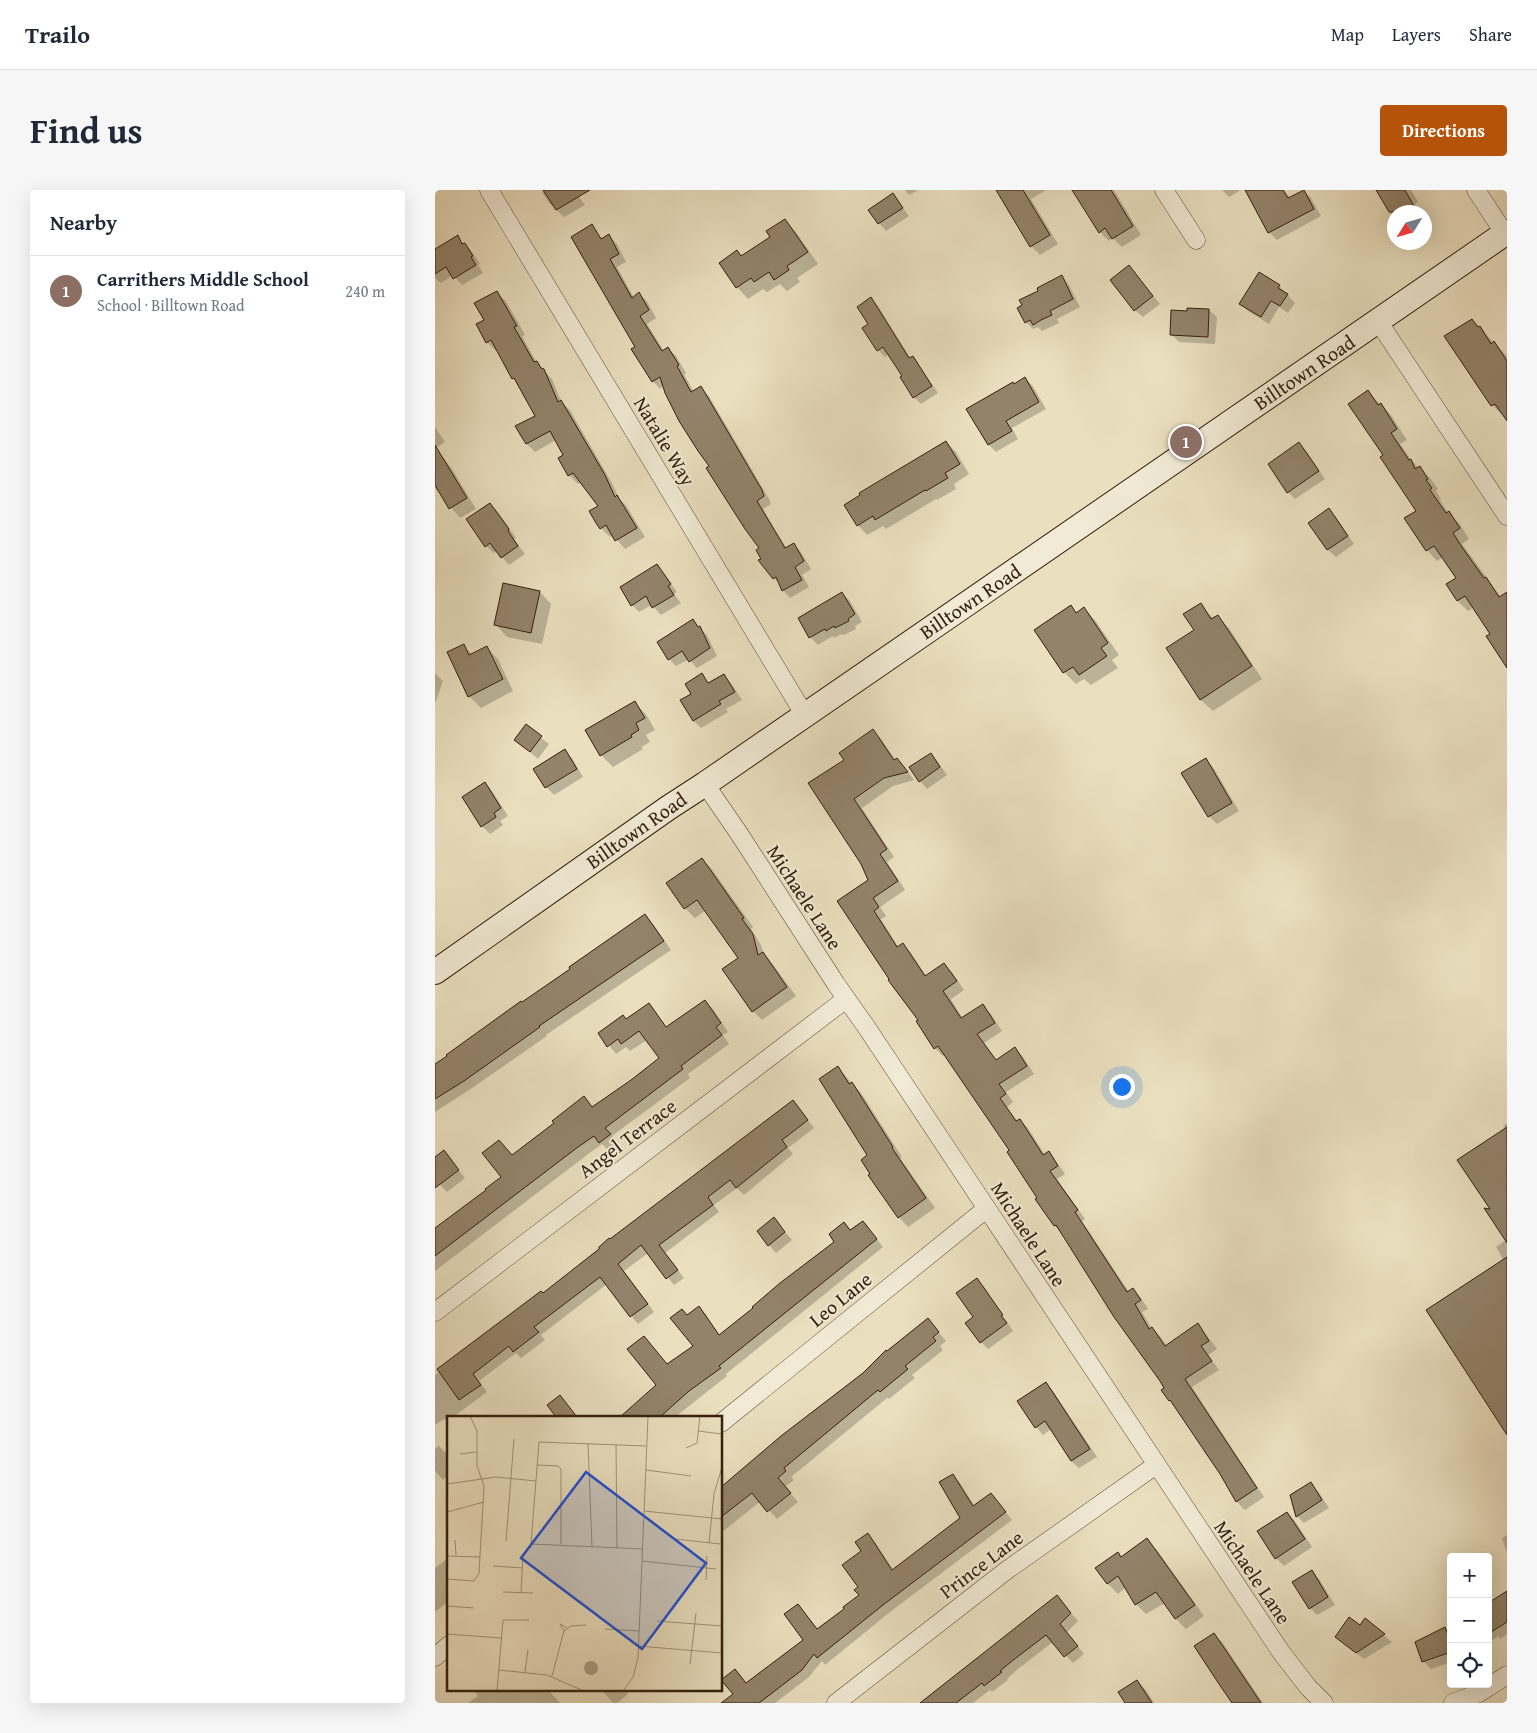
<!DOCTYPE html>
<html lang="en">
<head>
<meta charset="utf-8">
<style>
  body { margin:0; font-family:"Gentium Book Plus",serif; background:#f6f6f7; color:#1f2937 }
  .controls { position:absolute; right:15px; bottom:15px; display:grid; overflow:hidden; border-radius:5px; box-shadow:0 5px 20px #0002 }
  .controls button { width:45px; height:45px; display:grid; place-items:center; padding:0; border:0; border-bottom:1px solid #e0e1e3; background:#fff; color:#1f2937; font:25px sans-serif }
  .compass { position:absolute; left:952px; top:15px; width:45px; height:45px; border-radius:50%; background:#fff; box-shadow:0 5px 20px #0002; rotate:233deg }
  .you { position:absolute; left:686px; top:896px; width:18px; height:18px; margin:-12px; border:4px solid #fff; border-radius:50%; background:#1a73e8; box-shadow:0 0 0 8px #1a73e833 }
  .badge { display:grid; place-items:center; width:32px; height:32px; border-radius:50%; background:#b45309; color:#fff; font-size:16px; font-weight:700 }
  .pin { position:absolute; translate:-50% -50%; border:2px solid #fff; box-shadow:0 1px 5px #0006 }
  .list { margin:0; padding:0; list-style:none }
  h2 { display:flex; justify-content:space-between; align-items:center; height:65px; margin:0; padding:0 20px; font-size:21px }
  h2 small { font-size:16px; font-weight:400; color:#747a83 }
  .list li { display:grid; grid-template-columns:32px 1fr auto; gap:15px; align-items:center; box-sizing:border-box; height:70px; padding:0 20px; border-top:1px solid #e0e1e3 }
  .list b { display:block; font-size:19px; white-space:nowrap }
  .list p { margin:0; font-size:16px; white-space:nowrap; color:#747a83 }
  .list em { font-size:16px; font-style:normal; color:#747a83 }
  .icon { flex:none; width:28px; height:28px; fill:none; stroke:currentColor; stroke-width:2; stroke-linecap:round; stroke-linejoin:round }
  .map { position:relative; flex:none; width:1072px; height:1513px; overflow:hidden; border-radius:5px }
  header { display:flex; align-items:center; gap:30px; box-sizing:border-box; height:70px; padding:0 25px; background:#fff; border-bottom:1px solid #e0e1e3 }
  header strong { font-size:24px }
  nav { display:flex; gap:28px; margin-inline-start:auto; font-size:18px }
  .intro { display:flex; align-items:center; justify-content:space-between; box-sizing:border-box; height:120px; padding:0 30px }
  h1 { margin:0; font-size:35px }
  .button { padding:12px 22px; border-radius:5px; background:#b45309; color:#fff; font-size:18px; font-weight:700 }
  main { display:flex; gap:30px; padding:0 30px }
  aside { flex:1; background:#fff; border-radius:5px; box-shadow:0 5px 20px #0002 }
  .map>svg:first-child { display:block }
  .shadow { fill:#0003 }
  .building { fill:#93836b; stroke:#341f0e }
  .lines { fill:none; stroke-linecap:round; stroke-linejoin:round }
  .street-casing { stroke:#624f3a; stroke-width:19 }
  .secondary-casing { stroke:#341f0e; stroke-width:26 }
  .street { stroke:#f1ebd6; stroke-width:18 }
  .secondary { stroke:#f1ebd6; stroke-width:24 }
  .labels { text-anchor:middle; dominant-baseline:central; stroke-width:4; stroke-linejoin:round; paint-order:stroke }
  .street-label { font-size:20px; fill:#341f0e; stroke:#f1ebd6 }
  .inset-road { fill:none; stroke:#a19379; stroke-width:1 }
  .view { fill:#1d4ed8; fill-opacity:0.15; stroke:#1d4ed8; stroke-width:2.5 }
  .inset-edge { fill:none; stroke:#341f0e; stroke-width:2.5 }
</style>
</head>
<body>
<header>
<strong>Trailo</strong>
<nav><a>Map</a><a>Layers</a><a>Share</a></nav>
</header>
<div class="intro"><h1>Find us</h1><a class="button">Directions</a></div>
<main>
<aside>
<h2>Nearby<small></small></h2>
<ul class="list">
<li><span class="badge" style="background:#8d6e63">1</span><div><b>Carrithers Middle School</b><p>School · Billtown Road</p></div><em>240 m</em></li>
</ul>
</aside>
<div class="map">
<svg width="1072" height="1513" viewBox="0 0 1072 1513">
  <rect width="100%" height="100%" fill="#eae0c0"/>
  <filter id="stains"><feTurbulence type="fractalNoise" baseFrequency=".004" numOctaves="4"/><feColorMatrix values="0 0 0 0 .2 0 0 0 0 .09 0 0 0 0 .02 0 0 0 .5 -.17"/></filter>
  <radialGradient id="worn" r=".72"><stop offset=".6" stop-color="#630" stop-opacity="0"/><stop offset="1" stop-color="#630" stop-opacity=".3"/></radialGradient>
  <!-- shadow -->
  <path class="shadow" d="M109,0H146L141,3L150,15L129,27L114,13L107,2Z
    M470,0H483L474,5Z
    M562,0H611L596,9L623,54L605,65L596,56Z
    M639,0H679L706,45L687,57L678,48L674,51L665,42Z
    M787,0H806L794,7Z
    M834,0H849L855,8L869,1L876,8L886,26L842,50L834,42L817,10Z
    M943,0H976L983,12L980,14L985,22H959V29Z
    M458,5L474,26L451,41L444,33Z
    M350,30L361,42L383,74L362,88L365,92L352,101L345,94L332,102L328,99L313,109L302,97Z
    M157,36L168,50L174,46L182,54L191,72L182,77L199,108L204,104L212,111L221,128L212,134L229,161L233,159L241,166L251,183L249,184L259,202L266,198L274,206L334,309L336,314L328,319L338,336L352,359L359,355L366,362L376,379L367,385L374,397L355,408L348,400L346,395L339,388L328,369L326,358L229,196L225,199L218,191L201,157Z
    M22,47L37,62L45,74L43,75L48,83L27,95L18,85L6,93L0,88V60Z
    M694,76L725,114L708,127L700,120Z
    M627,87L634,95L645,117L622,129L624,133L607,141L603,137L598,139L591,132L605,101Z
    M844,96L860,113L853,123L844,117L834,134L813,121L806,113Z
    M62,103L71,111L90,145L87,146L102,173L117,189L127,213L135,220L178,295L185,310L191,315L210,347L190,359L178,345L175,347L166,338L165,317L146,292L143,294L134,285L124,269L130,265L121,250L100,262L92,254L82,237L101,226L62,160L61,161L52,152L50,131Z
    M436,109L443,116L476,169L477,168L484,175L503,203L486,214L479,207L468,186L454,164L450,167L443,160L429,138L435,134Z
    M774,120L782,127L780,154L744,152L737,145L753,122Z
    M1037,130L1072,166V229L1057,215Z
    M590,189L598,196L611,219L577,238L583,249L561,262L554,255L533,219Z
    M933,202L956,225L972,250L965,254L976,270L995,288L1003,299L1001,301L1006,309L1005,310L1013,323L1024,333L1034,349L1027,354L1066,407L1056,444L1039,417L1033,421L1023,411L1013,395L1023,388L1008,367L1002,371L992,360L982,321L949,266Z
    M0,237L10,252L1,258L17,279L41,319L25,328L0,298Z
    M511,252L521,262L534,284L519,294L521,299L502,310L501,309L451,339L448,336L432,345L423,335Z
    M864,254L872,262L890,289L860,309L853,302Z
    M55,314L63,322L81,348L79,349L90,364L74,375L62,361L59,363L51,356Z
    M893,320L901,327L919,354L901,367L893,360L875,333Z
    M222,376L229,384L242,402L239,404L246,413L226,425L217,415L204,422L197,415Z
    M105,402L116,414L107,454L72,447L61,435Z
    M407,403L415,411L427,432L420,436L421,439L409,445L407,444L399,448L398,446L383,455L375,447L364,428Z
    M765,415L779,429L783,427L794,438L827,489L778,521L766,510L733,459L760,440Z
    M636,417L642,423L649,419L660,430L684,465L677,470L683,478L656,495L649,489L641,494L629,482L601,440Z
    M257,431L272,445L282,466L262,478L254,469L241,476L234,469Z
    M28,456L37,464L52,458L63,469L78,501L46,518L34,506Z
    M0,483L8,491L0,514Z
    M267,485L275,494L288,485L296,493L307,510L291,519L293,522L266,538L259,531L247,511L258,504Z
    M199,513L211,524L220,540L211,545L215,552L206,557L208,559L178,577L166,565Z
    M91,536L114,554L103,569L81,550Z
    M438,541L446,549L461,571L462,570L470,578L479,590L458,596L427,618L459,667L452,672L470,700L445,717L451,726L446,729L464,758L468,755L476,763L492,787L508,774L517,782L529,800L516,809L528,829L548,816L556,824L567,841L549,853L562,871L580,859L588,867L599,884L571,902L578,912L572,917L583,932L585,930L593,938L610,965L613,963L621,971L630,984L622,989L650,1029L647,1031L694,1102L698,1100L706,1108L713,1119L707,1122L717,1139L725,1146L732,1156L762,1135L770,1143L782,1159L773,1165L784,1180L757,1197L829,1307L810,1320L802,1312L786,1283L742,1217L735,1210L731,1198L628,1044L620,1036L602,1009L604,1008L576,960L510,865L508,866L500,858L485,830L404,712L434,691L411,570Z
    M129,561L137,568L148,587L119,605L111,597L100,579Z
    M495,564L503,572L512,585L492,599L485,591Z
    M770,570L778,577L804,621L782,634L774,626L748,583Z
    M50,593L57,601L73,626L65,631L68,635L55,644L47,636L28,607Z
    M267,669L276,678L318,737L316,739L326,755L329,765L337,773L361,806L327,830L318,821L305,768L271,720L260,728L250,718L232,693Z
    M210,726L218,734L236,760L111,845L112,846L37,898L0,922V876Z
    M270,811L278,819L293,842L288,845L294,854L253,884L255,888L177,946L183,953L173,960L167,954L152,965L0,1081V1039L68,988L78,966L121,933L149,908L158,918L225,869L212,850L195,861L191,857L181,864L165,844L192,830L214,815L232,838Z
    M403,878L426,903L467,967L465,968L500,1018L473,1037L464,1027L436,984L434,966Z
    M365,919L379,938L353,958L358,964L309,1005L302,998L279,1015L284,1022L230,1063L249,1088L239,1095L213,1063L189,1081L219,1122L203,1134L172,1094L106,1145L110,1150L86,1168L81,1163L44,1191L52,1202L18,1227H14L12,1231L9,1229L0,1235V1185L108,1105L176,1051Z
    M1072,933V1242L1069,1071L1061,1057L1071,1050L1057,1021L1071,939L1068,936Z
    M9,962L30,988L12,1002L0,989V969Z
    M339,1029L357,1050L341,1063L334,1055Z
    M409,1033L416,1041L435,1040L448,1057L291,1184L292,1186L240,1227H187L223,1196L233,1175L259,1156L252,1126L264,1118L271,1125L285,1146L401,1052Z
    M541,1089L549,1097L578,1141L553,1159L546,1152L540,1127Z
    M493,1130L511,1151L505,1156L508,1160L477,1185L480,1188L454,1209L452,1208L356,1287L359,1290L350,1297L363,1312L342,1329L326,1311L286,1343V1299Z
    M611,1194L618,1201L662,1267L644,1278L636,1271L616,1239L608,1245L601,1237Z
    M4,1256L14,1266V1285L8,1290L0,1281V1259Z
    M518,1285L525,1293L540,1317L556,1304L577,1330L455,1422L390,1475L387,1471L374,1487L340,1513H289L370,1450L363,1415L383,1440L411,1419L425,1405L428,1362L433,1345L440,1352L458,1380L527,1328Z
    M875,1294L883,1301L894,1318L869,1333L862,1326Z
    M852,1323L860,1331L877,1357L849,1376L841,1368L824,1342Z
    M1072,1345V1363L1067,1348Z
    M712,1350L722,1360L769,1426L751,1439L741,1429L730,1413L711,1424L701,1414L691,1397L683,1404L673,1394L687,1368Z
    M14,1367V1411L0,1422V1378Z
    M876,1382L884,1389L900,1415L882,1425L875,1418Z
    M1072,1401V1444L1065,1449L1063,1446L1053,1453V1414Z
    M622,1407L643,1431L632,1442L649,1464L638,1473L618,1452L584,1478L572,1489L573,1490L557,1502L555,1500L538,1513H487Z
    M930,1430L957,1452L929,1469L901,1447L925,1437Z
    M1009,1438L1016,1444V1472L996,1479L988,1471Z
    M779,1445L787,1452L828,1513H798Z
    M702,1491L711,1500L719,1513H692Z
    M44,1499H116L114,1501L125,1513H33L43,1506L40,1502Z
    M166,1499H193V1504L182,1513H178Z"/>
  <!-- building -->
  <path class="building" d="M108,0H155L121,20Z
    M561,0H588L615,45L595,57Z
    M637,0H676L698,36L677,49L670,38L664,43Z
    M810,0H848L853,8L869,0L879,19L833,43Z
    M941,0H970L982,22H954Z
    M458,3L468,18L443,34L433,20Z
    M350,29L373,62L352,76L354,80L339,90L334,82L319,92L316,88L301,98L284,73L302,60L306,66L335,47L331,41Z
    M157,34L166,49L174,44L184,64L175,69L197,108L204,102L214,120L205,126L227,161L233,157L244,175L242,176L256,202L266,196L327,300L329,306L322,311L350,358L359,353L369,371L360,377L367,390L347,401L341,387L338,389L323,370L326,369L321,360L324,358L310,339L271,278L274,276L263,261L244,231L230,203L225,187L217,192L205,173L196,159L200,157L136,47Z
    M23,45L27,54L30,53L38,66L36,67L41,75L18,89L11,77L0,84V59Z
    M694,75L718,106L699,121L675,90Z
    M824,82L845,95L843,98L853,104L845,116L836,111L826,127L804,114Z
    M627,85L638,109L615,121L617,125L606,130L598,135L595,130L590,133L582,118L587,115L584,110L603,101L602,98Z
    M62,101L82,136L79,137L99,172L102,171L106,178L109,179L123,212L126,210L170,285L180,307L182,305L202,338L180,351L171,335L165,339L161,333L154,321L163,316L138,283L133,286L123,268L128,265L115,241L91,254L80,236L100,226L79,188L77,189L56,150L51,153L41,134L49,130L39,113Z
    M436,107L474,168L478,166L497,196L478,208L465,187L467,186L448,157L442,161L427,138L433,134L422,117Z
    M752,118L774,119L773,147L735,145L736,120L752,121Z
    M1037,129L1043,137L1045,136L1056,154L1059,151L1072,171V231L1060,214L1056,216L1009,146Z
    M590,187L604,212L571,231L577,241L553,255L531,219L578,192L579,194Z
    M933,200L943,215L946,213L962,239L956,243L974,270L976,269L980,279L985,276L993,289L991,290L997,298L995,300L1011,323L1014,321L1025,338L1018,343L1027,357L1049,388L1051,387L1064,407L1072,402V478L1051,446L1055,444L1030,406L1022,411L1011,394L1021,388L999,356L991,361L969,328L981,321L945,267L948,265L913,214Z
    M511,251L525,274L510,283L513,288L491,301L490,300L440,330L438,326L422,336L409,315L425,305L424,303Z
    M864,252L884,281L852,303L833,274Z
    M0,255L32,308L14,319L0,295Z
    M55,313L74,339L73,341L83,356L66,368L55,353L50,357L31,329Z
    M894,318L913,346L892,360L873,333Z
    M222,374L236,394L233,396L239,405L217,418L211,406L196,416L185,397Z
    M68,393L105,401L96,443L59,435Z
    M407,402L420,424L413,429L414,431L400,438L399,436L391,441L390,439L374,448L363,428Z
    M766,413L776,429L783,425L817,476L765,510L731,458L759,440L748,424Z
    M636,415L641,423L649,417L673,453L666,458L672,466L644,485L638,477L628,483L599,440Z
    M258,429L263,437L265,436L275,458L254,472L247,461L233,470L222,452Z
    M29,454L34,465L52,456L68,489L33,507L12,462Z
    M267,483L273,493L289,484L300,502L284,511L286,514L258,531L245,510L256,504L250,494Z
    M200,511L210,528L201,533L204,540L196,545L197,547L165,566L150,540Z
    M91,534L107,546L95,562L79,550Z
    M438,539L459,570L462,568L473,582L449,588L419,609L452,659L445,664L463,691L438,708L444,717L439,721L462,757L468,753L490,786L509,773L522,791L508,801L526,828L548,814L560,833L542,844L561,870L580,857L592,876L564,894L571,904L565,908L581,931L585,929L608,965L614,961L623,976L615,981L643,1020L640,1022L692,1102L698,1098L706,1110L700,1114L714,1139L717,1137L730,1156L763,1133L774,1151L766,1156L777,1171L750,1189L822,1298L801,1312L785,1284L735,1210L734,1211L726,1200L729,1198L725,1191L679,1127L621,1035L619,1036L600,1009L602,1008L572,962L574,960L503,856L499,859L481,831L483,830L453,790L454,789L402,711L433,690L426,674L373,593L409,570L404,563Z
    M130,559L142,579L110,598L98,579Z
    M496,563L505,577L484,592L474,577Z
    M771,568L797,613L773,627L746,583Z
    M50,592L66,618L59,623L61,627L46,637L27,607Z
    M267,668L309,728L307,729L318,744L323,765L328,762L352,797L317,822L287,779L303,768L262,710L249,719L231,693Z
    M210,724L229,751L104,836L105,837L29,891L0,909V874L12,866L11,865L86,811L87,812L135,779L134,777Z
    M270,810L286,833L281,837L287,845L246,876L248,879L170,938L176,944L164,953L159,946L143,957L0,1066V1038L51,1000L50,999L66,987L47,963L64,950L77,965L119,933L117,931L149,906L157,917L196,890L224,868L204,841L186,854L183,849L172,857L163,843L188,825L191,829L214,813L231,837Z
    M403,876L414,894L417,892L458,957L457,958L491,1008L463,1028L433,985L435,984L426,970L432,965L384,889Z
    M358,910L373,930L347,950L352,957L301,998L295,990L273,1007L278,1015L224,1055L243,1080L231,1089L206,1055L183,1074L213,1114L195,1127L165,1087L99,1137L104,1142L78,1162L74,1156L38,1184L46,1195L24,1210L2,1179L106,1101L108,1103L164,1059V1057L174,1048L175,1049Z
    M1072,937V1053L1049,1018L1055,1019L1022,970Z
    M9,960L24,980L0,998V967Z
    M339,1027L350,1042L333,1056L322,1041Z
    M428,1031L442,1049L284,1176L286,1178L254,1201L225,1227H185L221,1195L192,1159L209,1146L232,1174L258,1156L235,1128L247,1119L252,1125L264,1116L284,1145L318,1118L317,1117L345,1093L399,1052L394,1044L409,1032L415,1040Z
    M1072,1067V1245L991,1120Z
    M542,1088L568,1125L566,1126L572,1133L545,1153L530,1133L538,1127L521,1103Z
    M493,1128L504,1142L498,1147L501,1151L470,1176L473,1179L445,1202L443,1200L349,1278L351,1281L343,1288L356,1303L332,1322L317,1303L286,1327V1297L346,1246L428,1183L451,1160L452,1161Z
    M611,1192L655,1259L636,1271L610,1231L600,1238L582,1211Z
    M125,1205L142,1227H121L112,1215Z
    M518,1284L538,1316L556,1303L571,1322L448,1415L382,1468L379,1464L367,1480L324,1513H286L298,1504L286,1490L300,1479L311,1493L368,1450L349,1424L363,1414L382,1439L409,1419L408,1417L424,1405L419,1400L423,1397L407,1375L426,1361L420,1352L433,1343L457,1380L525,1328L504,1292Z
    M876,1292L887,1310L861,1327L855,1305Z
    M852,1322L870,1349L840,1369L822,1341Z
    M712,1348L760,1415L740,1429L721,1402L700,1415L683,1386L672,1394L660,1378L683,1362L686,1367Z
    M877,1380L893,1407L874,1419L857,1392Z
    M1072,1401V1432L1053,1444V1413Z
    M622,1405L636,1423L625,1434L643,1456L629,1467L611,1445L577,1471L565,1481L567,1482L549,1496L547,1493L521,1513H485Z
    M914,1427L925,1435L930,1428L950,1444L921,1463L900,1447Z
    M1010,1437L1016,1453V1462L987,1472L980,1452Z
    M779,1443L790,1459L826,1513H797L784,1494L759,1456Z
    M702,1490L717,1513H690L683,1502Z"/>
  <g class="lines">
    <!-- street casing -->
    <g class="street-casing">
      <path id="street" d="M54,0L369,524
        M729,0L761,50
        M1041,0L1070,44
        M943,131L1072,326
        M270,594L305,645L401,794L432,838L846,1462L873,1497L889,1513
        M0,1122L411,809
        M286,1233L551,1019
        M0,1467L14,1455
        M401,1513L572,1380L721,1275
        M1018,1513L1044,1503L1072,1485"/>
    </g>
    <!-- secondary casing -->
    <g class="secondary-casing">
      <path id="secondary" d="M0,782L233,618L270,594L1072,42"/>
    </g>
    <!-- street -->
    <use href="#street" class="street"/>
    <!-- secondary -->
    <use href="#secondary" class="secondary"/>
  </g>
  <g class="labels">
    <!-- street labels -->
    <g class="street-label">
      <text transform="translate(869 182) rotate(-34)">Billtown Road</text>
      <text transform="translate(230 251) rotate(59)">Natalie Way</text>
      <text transform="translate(535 411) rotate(-34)">Billtown Road</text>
      <text transform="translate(201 640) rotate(-35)">Billtown Road</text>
      <text transform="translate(370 707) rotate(57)">Michaele Lane</text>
      <text transform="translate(192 948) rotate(-37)">Angel Terrace</text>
      <text transform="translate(594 1044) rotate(57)">Michaele Lane</text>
      <text transform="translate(405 1109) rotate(-39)">Leo Lane</text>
      <text transform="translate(546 1374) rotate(-37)">Prince Lane</text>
      <text transform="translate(818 1382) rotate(56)">Michaele Lane</text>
    </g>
  </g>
  <!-- overview -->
  <g transform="translate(12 1226)">
    <rect width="275" height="275" fill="#eae0c0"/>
    <path d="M137 252a7 7 0 1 1 14 0a7 7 0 1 1-14 0Z" fill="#ac9e83"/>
    <path class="inset-road" d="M251,15L275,18M141,27L145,130M169,28L170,132M239,32L250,27L253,0M13,38L29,36M90,49L111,50L114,53V128M199,54L244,60M0,68L49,61L89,65M197,95L275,103M0,96L37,86M228,123L273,128M8,124L9,139M59,125L67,23M262,127L267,78L275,51M84,128L196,133M0,140L33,141M195,145L269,153M46,150L76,152M0,163L27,165L32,157L37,70L30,50V15L23,0M259,164L260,140M56,176L86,177M74,177L76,140L84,128L92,26L199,30M0,190L27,192M210,205L275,210M158,213L192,215M117,215L113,208L120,212M0,218L54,222M191,230L275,237M243,248L249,197M52,254L100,259L137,275M78,256L81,234M105,260L117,215L124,210L139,209M50,275L56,204H82M176,275L186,261L191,242L201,0"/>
    <path class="view" d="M139,56L259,147L195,233L74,142Z"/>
    <rect width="275" height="275" class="inset-edge"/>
  </g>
  <rect width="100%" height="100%" filter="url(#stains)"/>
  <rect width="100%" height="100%" fill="url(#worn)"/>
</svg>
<div class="controls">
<button>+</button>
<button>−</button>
<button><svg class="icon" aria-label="locate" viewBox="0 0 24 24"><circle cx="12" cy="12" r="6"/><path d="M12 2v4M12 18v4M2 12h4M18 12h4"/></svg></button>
</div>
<svg class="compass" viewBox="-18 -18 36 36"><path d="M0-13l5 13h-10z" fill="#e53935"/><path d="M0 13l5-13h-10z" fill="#747a83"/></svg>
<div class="you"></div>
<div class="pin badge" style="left:751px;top:252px;background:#8d6e63">1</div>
</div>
</main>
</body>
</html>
